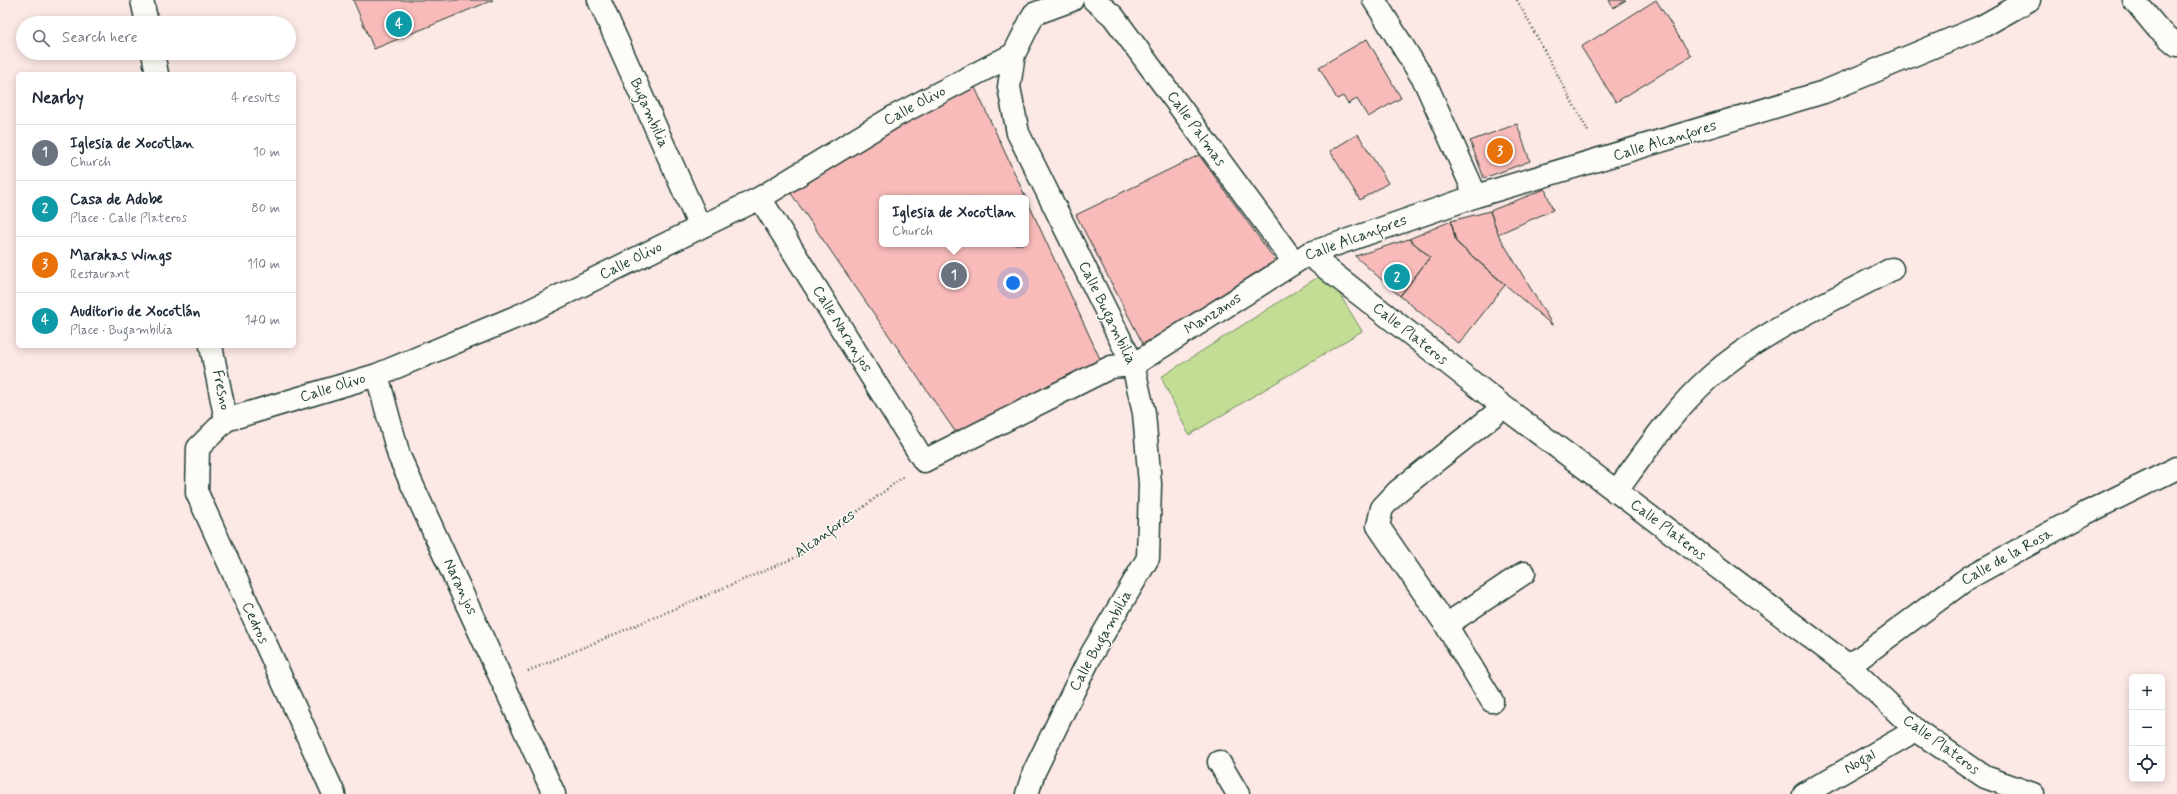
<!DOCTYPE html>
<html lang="en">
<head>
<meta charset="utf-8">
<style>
  body { margin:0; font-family:Mynerve,sans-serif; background:#f2f2f3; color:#1f2937 }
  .controls { position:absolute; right:12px; bottom:12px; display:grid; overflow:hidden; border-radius:6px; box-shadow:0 2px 10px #0003 }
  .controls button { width:36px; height:36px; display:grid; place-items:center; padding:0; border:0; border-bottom:1px solid #e0e1e3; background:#fff; color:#1f2937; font:20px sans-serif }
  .you { position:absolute; left:1013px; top:283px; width:14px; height:14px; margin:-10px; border:3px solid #fff; border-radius:50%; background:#1a73e8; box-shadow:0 0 0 6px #1a73e833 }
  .badge { display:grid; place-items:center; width:26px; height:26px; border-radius:50%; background:#0b8043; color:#fff; font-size:13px; font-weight:700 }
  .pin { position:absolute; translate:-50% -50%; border:2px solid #fff; box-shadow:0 1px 4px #0006 }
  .popup { position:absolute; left:879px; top:195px; width:150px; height:52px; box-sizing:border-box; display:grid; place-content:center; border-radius:6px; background:#fff; filter:drop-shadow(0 1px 3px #0005); font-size:13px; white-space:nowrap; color:#747a83 }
  .popup b { font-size:15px; color:#1f2937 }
  .popup::after { content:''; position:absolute; left:50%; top:100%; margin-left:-8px; border:8px solid transparent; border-top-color:#fff }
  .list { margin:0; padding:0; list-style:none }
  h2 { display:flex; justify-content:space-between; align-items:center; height:52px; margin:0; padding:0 16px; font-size:17px }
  h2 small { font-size:13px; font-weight:400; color:#747a83 }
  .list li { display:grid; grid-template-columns:26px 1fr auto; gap:12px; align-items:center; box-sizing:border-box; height:56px; padding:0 16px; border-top:1px solid #e0e1e3 }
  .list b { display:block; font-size:15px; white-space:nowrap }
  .list p { margin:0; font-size:13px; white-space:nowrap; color:#747a83 }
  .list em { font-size:13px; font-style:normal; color:#747a83 }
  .icon { flex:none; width:22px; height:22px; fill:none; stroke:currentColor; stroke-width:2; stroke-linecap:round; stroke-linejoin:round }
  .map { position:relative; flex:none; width:2177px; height:794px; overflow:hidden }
  .search { position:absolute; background:#fff; box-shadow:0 2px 10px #0003; left:16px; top:16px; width:280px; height:44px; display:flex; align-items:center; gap:10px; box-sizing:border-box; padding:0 14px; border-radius:22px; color:#747a83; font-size:15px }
  .panel { position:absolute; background:#fff; box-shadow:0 2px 10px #0003; left:16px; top:72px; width:280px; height:276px; border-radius:6px }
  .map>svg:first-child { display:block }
  .green { fill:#c3dd94; stroke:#718d64 }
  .building { fill:#f8bbba; stroke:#1f3d34 }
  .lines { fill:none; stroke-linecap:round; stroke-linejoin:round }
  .minor-casing { stroke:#1f3d34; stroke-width:25 }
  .path { stroke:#1f3d34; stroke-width:2.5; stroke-dasharray:1 3; stroke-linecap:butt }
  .minor { stroke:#fdfcf7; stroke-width:22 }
  .labels { text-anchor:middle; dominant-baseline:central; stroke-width:3; stroke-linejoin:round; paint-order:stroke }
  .street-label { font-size:15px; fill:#1f3d34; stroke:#fdfcf7 }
</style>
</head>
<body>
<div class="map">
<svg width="2177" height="794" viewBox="0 0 2177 794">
  <rect width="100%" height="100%" fill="#fce8e5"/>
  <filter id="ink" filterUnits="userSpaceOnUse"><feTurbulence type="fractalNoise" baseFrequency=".025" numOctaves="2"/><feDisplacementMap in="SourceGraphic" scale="8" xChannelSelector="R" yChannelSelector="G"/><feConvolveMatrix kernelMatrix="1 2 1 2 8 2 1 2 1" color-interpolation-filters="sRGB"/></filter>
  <g filter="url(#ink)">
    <!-- green -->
    <path class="green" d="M1326,272L1362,331L1189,435L1161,377Z"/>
    <!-- building -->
    <path class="building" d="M353,0H493L374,49Z
      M1609,0H1626L1613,8Z
      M1656,0L1691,56L1616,102L1581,47Z
      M1367,39L1401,98L1368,117L1357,99L1348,104L1343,96L1337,99L1319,67Z
      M972,81L1026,198H882V244H1026V198L1101,361L959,437L788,189Z
      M1517,124L1530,161L1484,178L1470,141Z
      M1358,134L1388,183L1360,200L1330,151Z
      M1199,155L1278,264L1143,344L1076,215Z
      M1545,189L1553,210L1498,234L1490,211Z
      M1490,211L1498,234L1553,326L1456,242L1451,221Z
      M1451,221L1456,242L1505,285L1459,344L1400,296L1430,257L1409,239Z
      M1409,239L1430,257L1400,296L1355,256Z"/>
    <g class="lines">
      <!-- minor casing -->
      <g class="minor-casing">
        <path id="minor" d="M142,0L147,23
          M599,0L700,227
          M1094,0L1113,16L1294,262
          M1374,0L1425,82L1476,196
          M2134,0L2158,29L2177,45
          M1034,14L1072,0
          M153,53L157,74
          M760,198L924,461L1111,367L1133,365L1308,254L1476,196L1824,92L1983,26L2029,0
          M1308,254L1504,407L1849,666L1916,730L1985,777L2033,794
          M211,346L226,420L198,448L197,493L334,794
          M377,375L399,456L554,794
          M226,420L377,375L523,314L760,198L895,116L1014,54
          M1616,492C1645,452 1673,410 1710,377C1761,331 1831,302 1892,269
          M1446,625L1524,573
          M1849,666L1968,578L2086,513L2177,468
          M1492,701L1446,625L1378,526L1382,508L1398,491L1504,407
          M1219,762L1238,794
          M1027,794L1034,772L1092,653L1148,558L1150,484L1144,413L1133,365L1018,133L1009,87L1014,54L1034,14
          M1804,794L1916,730"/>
      </g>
      <!-- path -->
      <path class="path" d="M1517,0L1589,133
        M528,671L799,556L903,477"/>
      <!-- minor -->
      <use href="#minor" class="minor"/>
    </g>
  </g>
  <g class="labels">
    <!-- street labels -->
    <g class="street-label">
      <text transform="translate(915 106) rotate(-28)">Calle Olivo</text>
      <text transform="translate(649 113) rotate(66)">Bugambilia</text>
      <text transform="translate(1196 129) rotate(54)">Calle Palmas</text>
      <text transform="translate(1665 141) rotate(-17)">Calle Alcanfores</text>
      <text transform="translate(1356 238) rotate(-20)">Calle Alcanfores</text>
      <text transform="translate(631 261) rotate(-26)">Calle Olivo</text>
      <text transform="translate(1107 313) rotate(64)">Calle Bugambilia</text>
      <text transform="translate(1213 314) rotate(-33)">Manzanos</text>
      <text transform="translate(842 329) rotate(58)">Calle Naranjos</text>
      <text transform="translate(1410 334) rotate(38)">Calle Plateros</text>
      <text transform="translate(333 388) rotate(-17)">Calle Olivo</text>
      <text transform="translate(221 390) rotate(78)">Fresno</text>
      <text transform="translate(1668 530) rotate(37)">Calle Plateros</text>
      <text transform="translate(825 534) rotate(-36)">Alcanfores</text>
      <text transform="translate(2007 557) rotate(-29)">Calle de la Rosa</text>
      <text transform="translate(460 587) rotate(65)">Naranjos</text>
      <text transform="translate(255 623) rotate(65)">Cedros</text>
      <text transform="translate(1101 641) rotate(-61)">Calle Bugambilia</text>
      <text transform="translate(1941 745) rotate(36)">Calle Plateros</text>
      <text transform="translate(1860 762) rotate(-30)">Nogal</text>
    </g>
  </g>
</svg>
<div class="controls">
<button>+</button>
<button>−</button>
<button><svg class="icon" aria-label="locate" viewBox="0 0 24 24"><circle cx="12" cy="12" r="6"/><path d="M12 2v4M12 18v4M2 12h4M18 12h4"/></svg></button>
</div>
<div class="you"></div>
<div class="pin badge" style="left:954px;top:275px;background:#6b7280">1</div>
<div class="popup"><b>Iglesia de Xocotlan</b>Church</div>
<div class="pin badge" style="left:1397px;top:277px;background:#0f9aa8">2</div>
<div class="pin badge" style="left:1500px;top:151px;background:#e8710a">3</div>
<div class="pin badge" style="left:399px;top:24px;background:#0f9aa8">4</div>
<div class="search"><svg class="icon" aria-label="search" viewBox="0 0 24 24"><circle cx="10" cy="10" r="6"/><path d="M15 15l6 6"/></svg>Search here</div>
<section class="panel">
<h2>Nearby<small>4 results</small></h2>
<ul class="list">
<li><span class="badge" style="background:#6b7280">1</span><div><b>Iglesia de Xocotlan</b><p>Church</p></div><em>10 m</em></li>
<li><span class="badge" style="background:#0f9aa8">2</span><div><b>Casa de Adobe</b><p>Place · Calle Plateros</p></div><em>80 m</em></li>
<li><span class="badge" style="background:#e8710a">3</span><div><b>Marakas Wings</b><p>Restaurant</p></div><em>110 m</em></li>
<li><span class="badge" style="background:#0f9aa8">4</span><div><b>Auditorio de Xocotlán</b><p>Place · Bugambilia</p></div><em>140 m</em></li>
</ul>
</section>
</div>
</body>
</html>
